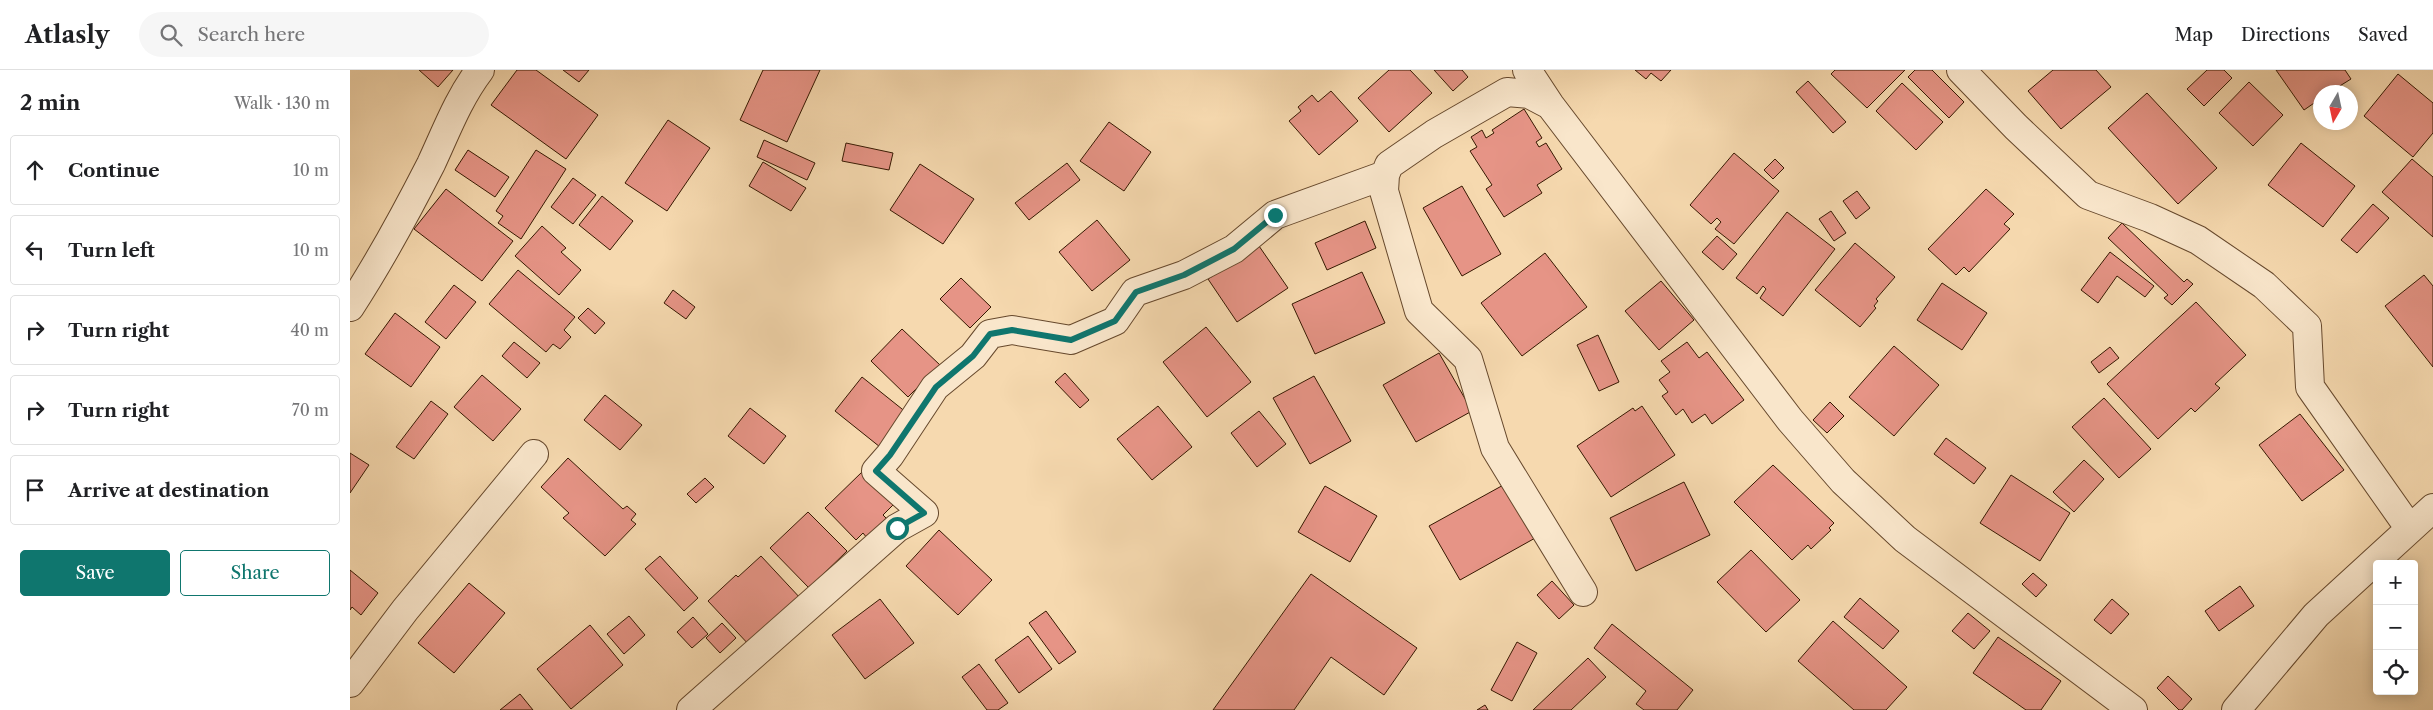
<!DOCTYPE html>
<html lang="en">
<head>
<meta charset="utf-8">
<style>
  body { margin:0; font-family:"Libre Caslon Text",serif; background:#f6f6f6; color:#202124 }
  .controls { position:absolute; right:15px; bottom:15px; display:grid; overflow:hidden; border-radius:5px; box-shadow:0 2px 12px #0003 }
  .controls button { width:45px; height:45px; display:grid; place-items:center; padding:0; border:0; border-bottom:1px solid #e0e0e0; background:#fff; color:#202124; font:25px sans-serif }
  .compass { position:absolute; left:1963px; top:15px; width:45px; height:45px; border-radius:50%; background:#fff; box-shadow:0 2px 12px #0003; rotate:189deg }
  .stop { position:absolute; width:15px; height:15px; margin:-11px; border:4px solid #0f766e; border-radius:50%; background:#fff }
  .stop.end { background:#0f766e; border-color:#fff; box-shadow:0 1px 5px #0008 }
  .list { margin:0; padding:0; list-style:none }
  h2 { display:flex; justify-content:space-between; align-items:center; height:65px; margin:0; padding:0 20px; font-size:21px }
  h2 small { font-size:16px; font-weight:400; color:#757577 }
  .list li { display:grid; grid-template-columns:32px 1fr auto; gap:15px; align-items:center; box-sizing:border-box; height:70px; margin:0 10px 10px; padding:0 10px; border:1px solid #e0e0e0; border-radius:5px }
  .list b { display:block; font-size:19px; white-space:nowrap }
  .list em { font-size:16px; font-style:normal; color:#757577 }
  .actions { display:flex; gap:10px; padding:15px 20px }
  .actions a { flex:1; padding:11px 0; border:1px solid #0f766e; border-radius:5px; text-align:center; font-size:18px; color:#0f766e }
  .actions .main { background:#0f766e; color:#fff }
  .icon { flex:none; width:28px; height:28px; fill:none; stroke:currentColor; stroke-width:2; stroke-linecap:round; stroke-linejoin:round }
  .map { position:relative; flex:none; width:2083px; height:640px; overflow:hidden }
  header { display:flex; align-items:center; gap:30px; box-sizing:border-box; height:70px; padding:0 25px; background:#fff; border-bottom:1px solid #e0e0e0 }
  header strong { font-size:24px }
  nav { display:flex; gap:28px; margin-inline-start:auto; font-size:18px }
  .search { width:350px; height:45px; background:#f6f6f6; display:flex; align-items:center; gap:12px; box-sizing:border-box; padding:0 18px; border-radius:28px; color:#757577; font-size:19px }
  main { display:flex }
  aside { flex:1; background:#fff }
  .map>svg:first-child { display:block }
  .building { fill:#e69486; stroke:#361801 }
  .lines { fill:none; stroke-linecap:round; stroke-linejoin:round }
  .street-casing { stroke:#66482c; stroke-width:30 }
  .street { stroke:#f9e6cb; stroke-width:28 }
  .route { stroke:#0f766e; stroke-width:6 }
</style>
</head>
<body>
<header>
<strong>Atlasly</strong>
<div class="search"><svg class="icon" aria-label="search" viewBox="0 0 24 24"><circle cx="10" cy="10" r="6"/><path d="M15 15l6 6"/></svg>Search here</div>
<nav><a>Map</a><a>Directions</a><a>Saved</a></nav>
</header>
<main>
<aside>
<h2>2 min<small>Walk · 130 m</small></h2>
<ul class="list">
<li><svg class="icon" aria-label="ahead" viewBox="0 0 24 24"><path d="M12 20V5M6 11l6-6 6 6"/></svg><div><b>Continue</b></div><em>10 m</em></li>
<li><svg class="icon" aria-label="left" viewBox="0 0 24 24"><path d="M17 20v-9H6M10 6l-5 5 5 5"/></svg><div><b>Turn left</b></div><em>10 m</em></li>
<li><svg class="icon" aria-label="right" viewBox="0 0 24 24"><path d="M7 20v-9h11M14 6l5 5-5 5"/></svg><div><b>Turn right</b></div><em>40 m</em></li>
<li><svg class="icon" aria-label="right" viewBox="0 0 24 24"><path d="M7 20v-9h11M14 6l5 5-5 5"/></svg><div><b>Turn right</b></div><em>70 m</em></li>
<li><svg class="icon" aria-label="arrive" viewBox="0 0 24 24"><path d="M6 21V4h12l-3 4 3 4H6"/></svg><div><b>Arrive at destination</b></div></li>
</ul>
<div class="actions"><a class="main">Save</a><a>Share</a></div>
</aside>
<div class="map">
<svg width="2083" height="640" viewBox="0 0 2083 640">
  <rect width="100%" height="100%" fill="#f6d9af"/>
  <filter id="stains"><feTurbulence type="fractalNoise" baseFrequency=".004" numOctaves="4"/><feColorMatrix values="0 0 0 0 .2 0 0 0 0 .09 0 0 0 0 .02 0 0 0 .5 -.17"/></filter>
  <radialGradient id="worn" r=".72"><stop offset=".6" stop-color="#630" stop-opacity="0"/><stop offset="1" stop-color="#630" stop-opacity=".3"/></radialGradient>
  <!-- building -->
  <path class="building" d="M69,0H103L88,17Z
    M167,0H186L248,45L216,89L141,35Z
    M213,0H239L229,12Z
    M413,0H470L437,72L390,50Z
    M1039,0H1060L1082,23L1039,62L1008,28Z
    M1084,0H1112L1118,7L1103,21Z
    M1285,0H1321L1311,11L1301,3L1296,9Z
    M1485,0H1555L1517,38L1481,4Z
    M1565,0H1582L1614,32L1599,48L1558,7Z
    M1703,0H1746L1761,17L1711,59L1678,21Z
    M1857,0H1874L1882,8L1854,36L1837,19Z
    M1926,0H1995L2001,9L1980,22H1970V29L1954,40Z
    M2048,4L2083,33V63L2063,87L2014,46Z
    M1458,11L1496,52L1483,63L1446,22Z
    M1899,12L1933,45L1903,76L1869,43Z
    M1552,13L1593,52L1566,80L1526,41Z
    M981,21L1008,51L969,85L939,51L951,41L948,37L962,25L968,32Z
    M1797,23L1867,98L1828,134L1758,58Z
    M1174,39L1192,68L1186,72L1189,77L1196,73L1212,99L1187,115L1192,123L1154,147L1136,119L1142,115L1120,81L1127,77L1121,67L1132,60L1136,68L1144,63L1142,60Z
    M318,50L360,78L317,141L275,113Z
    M759,52L801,82L774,121L730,91Z
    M414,70L465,93L457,110L407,87Z
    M496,73L543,83L539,100L492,91Z
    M1951,73L2005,116L1973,157L1918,115Z
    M118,80L159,107L145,127L105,100Z
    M186,80L216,99L171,169L148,153L153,146L146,141Z
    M1384,83L1429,121L1384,174L1365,159L1371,152L1367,148L1361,154L1340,135Z
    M1425,89L1434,98L1423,109L1414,100Z
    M2062,89L2083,107V167L2032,122Z
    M413,92L456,118L441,141L399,116Z
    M717,93L730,110L679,150L665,133Z
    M570,94L624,129L593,174L540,140Z
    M223,108L246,125L223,154L201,137Z
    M1112,116L1151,184L1112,206L1073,138Z
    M96,119L163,171L132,211L64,159Z
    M1636,119L1664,144L1654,154L1660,159L1619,202L1614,197L1606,205L1578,179Z
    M1507,121L1520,138L1506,149L1493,131Z
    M252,126L283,151L260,180L229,155Z
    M2023,134L2039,148L2007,183L1991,170Z
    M1481,141L1496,163L1484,171L1469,149Z
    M1437,142L1485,179L1433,246L1410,228L1416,219L1413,216L1407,224L1386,208Z
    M747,150L780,190L742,221L709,182Z
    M1015,151L1026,178L977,200L965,173Z
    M1772,153L1834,212L1837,209L1843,214L1822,235L1814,228L1818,225L1758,168Z
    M192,156L216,178L211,182L231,200L209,225L165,186Z
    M1367,166L1387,184L1373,200L1352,182Z
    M1505,173L1545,207L1526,229L1528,231L1524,236L1526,238L1510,257L1465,220Z
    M909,176L938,218L887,252L858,209Z
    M1760,182L1804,216L1795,227L1767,206L1748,233L1731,220Z
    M1195,183L1237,237L1172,286L1131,233Z
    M168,200L225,247L214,260L221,267L210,279L203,274L196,282L139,234Z
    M1012,202L1035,253L965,284L942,234Z
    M2074,205L2083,216V297L2035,236Z
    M611,208L641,237L620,258L590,229Z
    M1311,211L1344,250L1309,280L1275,241Z
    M1592,213L1637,243L1612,280L1567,250Z
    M104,215L126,232L96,269L75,252Z
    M323,220L345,237L336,249L314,233Z
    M1846,232L1896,285L1865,314L1870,318L1845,342L1841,338L1808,369L1757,314Z
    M238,238L255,253L245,264L228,248Z
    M45,243L90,277L61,317L15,284Z
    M856,257L901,312L857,347L813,292Z
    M552,259L590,295L558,327L521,291Z
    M1248,265L1269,312L1249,321L1227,275Z
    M164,272L190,293L177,308L152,286Z
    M1337,272L1349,288L1357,282L1394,330L1362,354L1355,344L1342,353L1333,339L1326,345L1312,326L1318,322L1309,310L1320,302L1311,291Z
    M1544,276L1589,315L1544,366L1499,327Z
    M1760,277L1769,288L1749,303L1741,292Z
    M1089,283L1122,341L1066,372L1033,315Z
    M715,303L739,330L730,338L705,312Z
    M132,305L171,339L143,371L104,337Z
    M964,306L1001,371L960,394L923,328Z
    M512,307L557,343L530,377L485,341Z
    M255,325L292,355L270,380L234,350Z
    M1754,328L1801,379L1769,408L1722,357Z
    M81,331L98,344L64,389L46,377Z
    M1480,332L1494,346L1477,363L1463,350Z
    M808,336L842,377L802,410L767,369Z
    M1292,336L1325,385L1261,427L1227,376L1283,338L1285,341Z
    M400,338L436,366L414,394L378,366Z
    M909,341L936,374L907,397L881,363Z
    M1950,344L1994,400L1952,431L1909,375Z
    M1596,368L1636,398L1624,414L1584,384Z
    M0,383L19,395L0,423Z
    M218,388L273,439L277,436L286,444L281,450L286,454L255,486L213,448L219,443L191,417Z
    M1734,390L1754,409L1724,442L1703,422Z
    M1423,395L1484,453L1479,458L1481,460L1461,479L1458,475L1442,490L1384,432Z
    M513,401L545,433L533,445L537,449L517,468L513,463L506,470L475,438Z
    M1661,405L1720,443L1690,491L1630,453Z
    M355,408L364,417L346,433L337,424Z
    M1334,412L1360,465L1286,501L1260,448Z
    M1157,413L1187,467L1110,510L1079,456Z
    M975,416L1027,446L1000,492L948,462Z
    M458,442L497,481L459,518L420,478Z
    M589,460L642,510L608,545L556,496Z
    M1401,480L1450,530L1416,562L1367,512Z
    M310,486L348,528L334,541L295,499Z
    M411,486L452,530L401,577L358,531L386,505L388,507Z
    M0,500L28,523L11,545L2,537L0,540Z
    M1683,503L1697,515L1686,527L1672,514Z
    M961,504L1067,578L1034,625L981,587L944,640H863Z
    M1202,511L1224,535L1209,549L1187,525Z
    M119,513L155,543L104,603L68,573Z
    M1890,516L1904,536L1869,561L1855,541Z
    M1510,528L1549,561L1533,579L1494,547Z
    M530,529L564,573L515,609L482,565Z
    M1762,529L1779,544L1761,564L1744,550Z
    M696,541L726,582L709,594L679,553Z
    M1618,543L1640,561L1624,579L1602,561Z
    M279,546L295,565L274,584L257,564Z
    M343,547L358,564L342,578L327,562Z
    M1483,551L1557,617L1536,640H1504L1448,591Z
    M372,553L386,568L370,583L356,568Z
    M1262,554L1343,620L1327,640H1294L1286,634L1296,621L1244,578Z
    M240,555L273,595L221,639L187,599Z
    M678,566L702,599L669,623L645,590Z
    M1648,567L1711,611L1691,640H1676L1623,603Z
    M1167,572L1187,583L1162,631L1141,620Z
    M1238,588L1256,607L1221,640H1183Z
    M629,594L658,633L648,640H637L612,607Z
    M1818,606L1842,629L1832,640H1829L1807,618Z
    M170,624L183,640H150Z
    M1135,635L1138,640H1127Z"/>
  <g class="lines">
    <!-- street casing -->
    <g class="street-casing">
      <path id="street" d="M1177,0L1200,35L1440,350L1493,411L1555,469L1783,640
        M1611,0L1666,57L1738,125L1800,148L1848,170L1914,215L1957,256L1960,317L2060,459
        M1200,35L1179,24L1157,22L1084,64L1039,95L1035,105L1034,121L1069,241L1118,289L1145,378L1233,522
        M0,237C30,191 56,143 81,94C96,62 108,29 130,0
        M0,613L55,540L184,384
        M341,640L547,458L574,443L526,401L540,385L585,317L623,286L640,264L662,260L721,270L765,251L785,222L834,205L884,179L925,145L1035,105
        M1886,640L1966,545L2083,438"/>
    </g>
    <!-- street -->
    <use href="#street" class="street"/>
  </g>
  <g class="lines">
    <!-- route -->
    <path class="route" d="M547,458L574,443L526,401L540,385L586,317L623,286L640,264L662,260L721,270L765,251L786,222L834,205L884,179L925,145"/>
  </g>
  <rect width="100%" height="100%" filter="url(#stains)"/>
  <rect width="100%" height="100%" fill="url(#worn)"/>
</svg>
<div class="controls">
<button>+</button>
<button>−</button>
<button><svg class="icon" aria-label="locate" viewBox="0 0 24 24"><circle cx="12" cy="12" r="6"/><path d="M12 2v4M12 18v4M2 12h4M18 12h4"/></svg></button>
</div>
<svg class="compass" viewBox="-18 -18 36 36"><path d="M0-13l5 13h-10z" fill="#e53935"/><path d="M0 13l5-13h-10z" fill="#757577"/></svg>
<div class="stop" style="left:547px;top:458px"></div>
<div class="stop end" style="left:925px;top:145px"></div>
</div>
</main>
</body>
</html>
